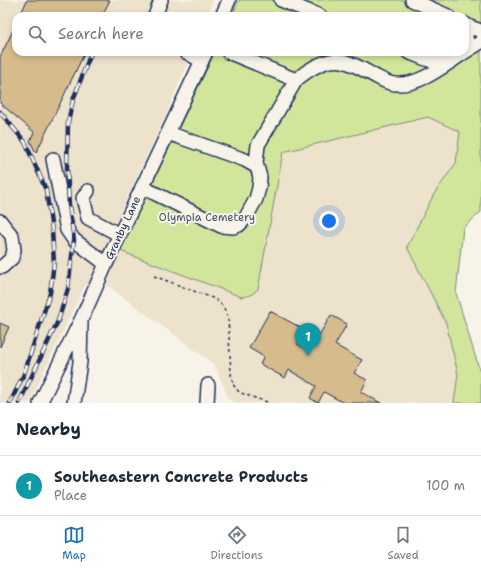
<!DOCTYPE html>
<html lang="en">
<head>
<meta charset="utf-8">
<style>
  body { margin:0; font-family:"Shantell Sans",sans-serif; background:#f6f6f7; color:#1f2937 }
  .you { position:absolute; left:329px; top:221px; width:14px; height:14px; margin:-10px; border:3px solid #fff; border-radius:50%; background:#1a73e8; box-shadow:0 0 0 6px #1a73e833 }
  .badge { display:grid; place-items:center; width:26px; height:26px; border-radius:50%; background:#1f6fb2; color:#fff; font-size:13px; font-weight:700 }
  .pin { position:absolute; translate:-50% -33px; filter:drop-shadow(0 1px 2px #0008) }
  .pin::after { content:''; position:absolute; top:21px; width:14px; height:12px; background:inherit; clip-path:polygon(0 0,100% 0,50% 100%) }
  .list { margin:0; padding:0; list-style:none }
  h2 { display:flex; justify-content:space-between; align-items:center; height:52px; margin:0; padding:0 16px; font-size:17px }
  h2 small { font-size:13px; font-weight:400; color:#747a83 }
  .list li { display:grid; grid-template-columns:26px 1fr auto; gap:12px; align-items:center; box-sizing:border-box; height:60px; padding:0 16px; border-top:1px solid #e0e1e3 }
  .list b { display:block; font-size:15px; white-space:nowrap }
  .list p { margin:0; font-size:13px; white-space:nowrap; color:#747a83 }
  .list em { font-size:13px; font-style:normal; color:#747a83 }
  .icon { flex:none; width:22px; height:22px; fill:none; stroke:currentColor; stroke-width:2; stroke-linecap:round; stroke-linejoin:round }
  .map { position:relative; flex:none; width:481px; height:403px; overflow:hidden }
  .search { position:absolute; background:#fff; box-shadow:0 2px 6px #0003; left:12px; right:12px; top:12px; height:44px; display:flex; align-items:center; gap:10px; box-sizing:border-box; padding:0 14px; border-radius:12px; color:#747a83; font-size:15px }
  .sheet { height:112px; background:#fff }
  nav { display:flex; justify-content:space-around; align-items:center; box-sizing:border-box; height:56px; border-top:1px solid #e0e1e3; background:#fff; font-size:11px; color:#747a83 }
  nav a { display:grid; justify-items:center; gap:2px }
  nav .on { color:#1f6fb2 }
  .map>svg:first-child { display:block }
  .built { fill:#ede2cc }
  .green { fill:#d2e69b; stroke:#768a7c }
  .building { fill:#d6bb8c; stroke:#1b2f5e }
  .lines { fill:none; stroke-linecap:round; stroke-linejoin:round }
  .minor-casing { stroke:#1b2f5e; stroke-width:16 }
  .path { stroke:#1b2f5e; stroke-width:1.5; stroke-dasharray:3 3; stroke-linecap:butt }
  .minor { stroke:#f7f3e8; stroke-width:13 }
  .rail-casing { stroke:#1b2f5e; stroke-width:4.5 }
  .rail { stroke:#f7f3e8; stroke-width:3; stroke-dasharray:9; stroke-linecap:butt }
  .labels { text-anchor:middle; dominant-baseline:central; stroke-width:4; stroke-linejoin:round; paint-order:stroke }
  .park-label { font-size:11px; fill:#40546a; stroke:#f7f3e8 }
  .street-label { font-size:11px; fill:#1b2f5e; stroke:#f7f3e8 }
</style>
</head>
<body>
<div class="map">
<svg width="481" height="403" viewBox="0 0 481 403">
  <rect width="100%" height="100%" fill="#f7f3e8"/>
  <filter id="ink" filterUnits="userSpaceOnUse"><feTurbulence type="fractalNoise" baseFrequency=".025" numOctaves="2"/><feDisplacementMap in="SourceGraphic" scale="8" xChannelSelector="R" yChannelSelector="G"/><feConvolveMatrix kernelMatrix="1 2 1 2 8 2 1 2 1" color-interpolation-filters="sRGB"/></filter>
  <g filter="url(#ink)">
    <!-- built -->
    <path class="built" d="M0,0H213L207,16H16V52H192L160,128L104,247L120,251L242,297L283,152L428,117L460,132L456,163L434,194L445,319L458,374L454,403H238L229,400L215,365L104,283L85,285L29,403H0Z"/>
    <!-- green -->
    <path class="green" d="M239,0H481V212L463,228L456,293L481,375V403H454L458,374L446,323L407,247L434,194L456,163L460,132L428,117L283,152L258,289L251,295L242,297L120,251L215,52H465V16H232Z"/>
    <!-- building -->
    <path class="building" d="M27,0H110L102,16H20Z
      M16,24V52H85L36,153L30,141L34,132L0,103V57Z
      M270,311L305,330L297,344L310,351L331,315L347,324L335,345L362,360L354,373L367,380L361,392L381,403H344L324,392L318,403L310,398L316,386L289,370L285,378L260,364L264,357L249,348Z
      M0,323L9,327L0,347Z"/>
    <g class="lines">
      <!-- minor casing -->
      <g class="minor-casing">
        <path id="minor" d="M281,0L320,16
          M412,0L448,16
          M155,16L161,0
          M222,16L229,0
          M465,24L470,27L481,31
          M465,27C467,36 467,43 465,52
          M186,52L202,61
          M228,52L296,80
          M408,52C421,57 433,63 447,63
          M465,52L481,42
          M168,133L245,160L257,167
          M53,159L67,230L74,240L106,264
          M142,187L221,226L233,227L239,225L245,219L256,199L259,188L260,177L256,163L258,145L296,80C309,69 328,56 346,62C356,65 364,70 373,75C381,79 388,84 396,84C420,86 446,64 465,52
          M88,191L83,198L88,218L120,235
          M0,221L12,236L14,250L12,258L2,267H0
          M40,403L82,318L106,264L206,52
          M74,403L80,362L81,323
          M207,403L208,385"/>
      </g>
      <!-- path -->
      <path class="path" d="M154,276L215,299L223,306L228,317L231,374L234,386L239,392L246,395L270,403"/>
      <!-- minor -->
      <use href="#minor" class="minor"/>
      <!-- rail casing -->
      <g class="rail-casing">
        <path id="rail" d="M0,112L25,142L46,190L52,230L54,263L50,293L24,374L10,403
          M19,403L58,321L68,289L71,264L74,240L69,205L67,168L68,122L73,100L89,58L92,52"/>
      </g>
      <!-- rail -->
      <use href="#rail" class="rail"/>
    </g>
  </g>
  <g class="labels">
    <!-- park labels -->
    <g class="park-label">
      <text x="207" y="217">Olympia Cemetery</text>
    </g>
    <!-- street labels -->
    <g class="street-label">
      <text transform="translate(123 228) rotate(-65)">Granby Lane</text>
    </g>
  </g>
</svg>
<div class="you"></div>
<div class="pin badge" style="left:308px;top:356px;background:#0f9aa8">1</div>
<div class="search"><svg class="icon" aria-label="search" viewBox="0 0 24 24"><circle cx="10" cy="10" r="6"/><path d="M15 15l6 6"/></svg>Search here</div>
</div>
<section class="sheet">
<h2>Nearby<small></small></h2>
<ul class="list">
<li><span class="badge" style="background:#0f9aa8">1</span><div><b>Southeastern Concrete Products</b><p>Place</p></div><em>100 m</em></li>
</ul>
</section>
<nav>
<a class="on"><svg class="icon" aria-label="map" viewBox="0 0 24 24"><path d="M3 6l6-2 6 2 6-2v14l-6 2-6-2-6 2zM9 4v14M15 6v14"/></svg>Map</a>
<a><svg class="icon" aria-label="directions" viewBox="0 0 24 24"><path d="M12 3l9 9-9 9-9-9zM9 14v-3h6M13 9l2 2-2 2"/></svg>Directions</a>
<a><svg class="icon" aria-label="saved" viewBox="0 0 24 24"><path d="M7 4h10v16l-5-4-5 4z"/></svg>Saved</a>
</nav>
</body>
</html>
